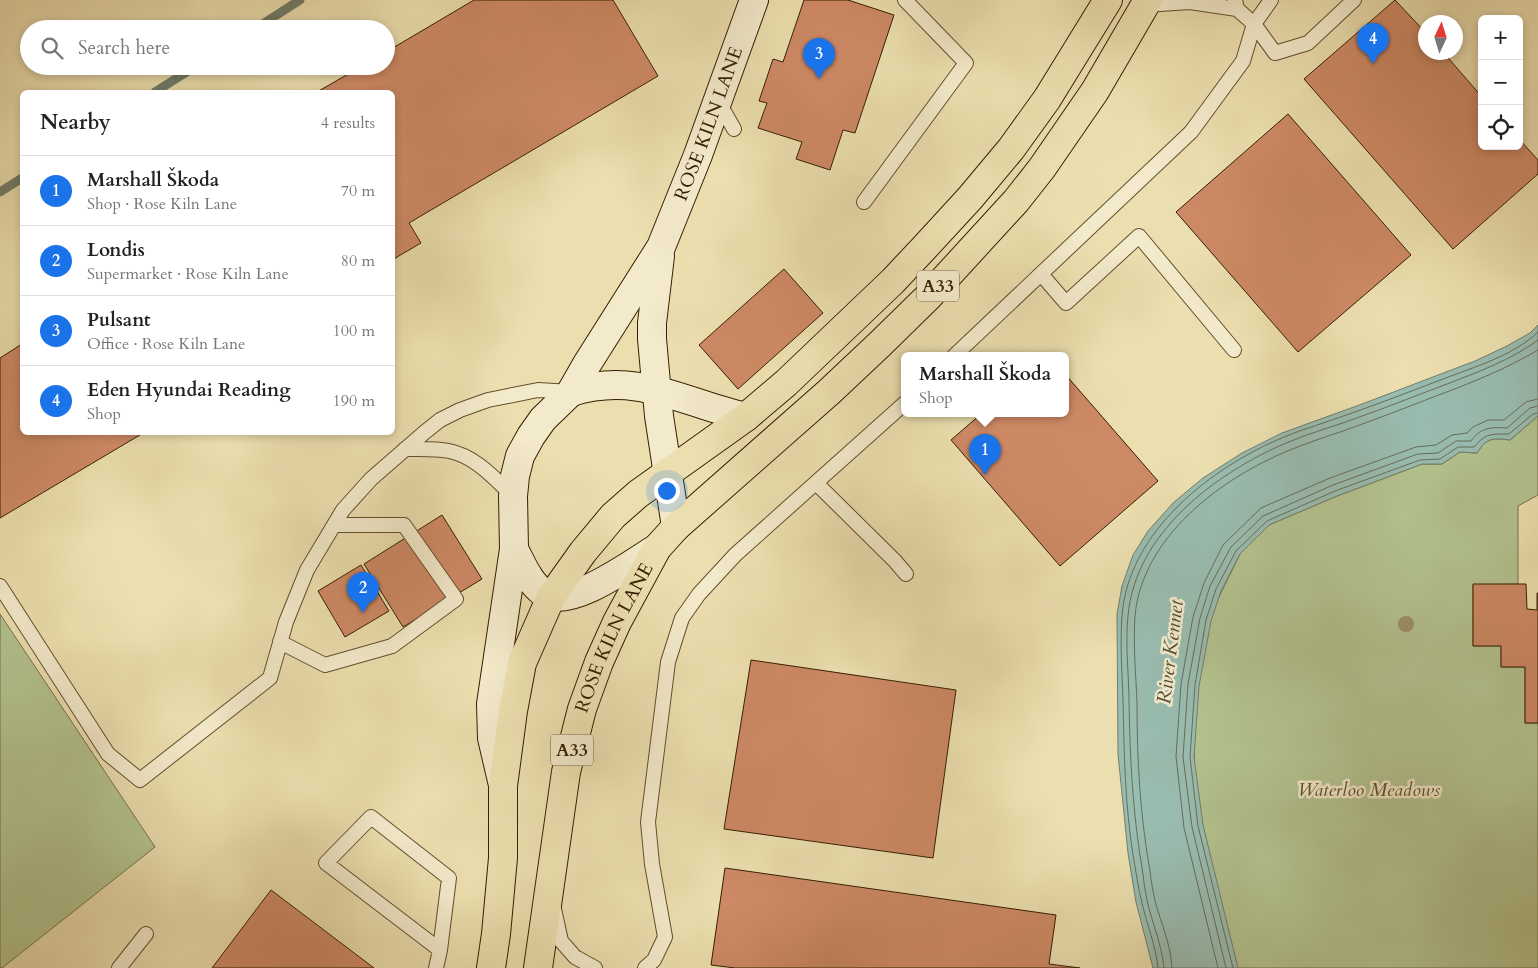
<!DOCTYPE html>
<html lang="en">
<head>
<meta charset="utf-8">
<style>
  body { margin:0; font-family:Cardo,serif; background:#f2f2f2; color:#222 }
  .controls { position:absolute; right:15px; top:15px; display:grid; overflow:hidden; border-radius:8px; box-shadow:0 2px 8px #0003 }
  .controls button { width:45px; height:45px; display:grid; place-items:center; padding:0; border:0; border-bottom:1px solid #e0e0e0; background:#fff; color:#222; font:25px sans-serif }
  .compass { position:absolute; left:1418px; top:15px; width:45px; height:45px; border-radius:50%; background:#fff; box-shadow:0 2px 8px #0003; rotate:4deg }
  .you { position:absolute; left:666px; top:490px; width:18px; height:18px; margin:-12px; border:4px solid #fff; border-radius:50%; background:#1a73e8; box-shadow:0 0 0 8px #1a73e833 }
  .badge { display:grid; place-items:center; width:32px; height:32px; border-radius:50%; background:#1a73e8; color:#fff; font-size:16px; font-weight:700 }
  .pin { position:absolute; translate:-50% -41px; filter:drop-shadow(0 1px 2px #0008) }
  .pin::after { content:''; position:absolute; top:26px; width:18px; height:15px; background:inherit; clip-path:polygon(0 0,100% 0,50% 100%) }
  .popup { position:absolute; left:901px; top:352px; width:168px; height:65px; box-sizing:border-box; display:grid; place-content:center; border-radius:8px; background:#fff; filter:drop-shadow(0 1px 4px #0005); font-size:16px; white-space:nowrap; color:#767676 }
  .popup b { font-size:19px; color:#222 }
  .popup::after { content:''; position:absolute; left:50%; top:100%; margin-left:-10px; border:10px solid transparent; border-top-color:#fff }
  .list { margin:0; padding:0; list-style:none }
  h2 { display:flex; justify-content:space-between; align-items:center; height:65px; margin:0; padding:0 20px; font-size:21px }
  h2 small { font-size:16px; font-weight:400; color:#767676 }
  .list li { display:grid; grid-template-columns:32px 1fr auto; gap:15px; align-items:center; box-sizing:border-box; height:70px; padding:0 20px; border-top:1px solid #e0e0e0 }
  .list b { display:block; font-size:19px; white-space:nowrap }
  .list p { margin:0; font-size:16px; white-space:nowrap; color:#767676 }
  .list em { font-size:16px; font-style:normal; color:#767676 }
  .icon { flex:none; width:28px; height:28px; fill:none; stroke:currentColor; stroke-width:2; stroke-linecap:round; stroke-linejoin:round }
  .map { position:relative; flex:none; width:1538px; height:968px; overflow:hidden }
  .search { position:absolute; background:#fff; box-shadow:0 2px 8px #0003; left:20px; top:20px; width:375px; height:55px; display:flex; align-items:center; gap:12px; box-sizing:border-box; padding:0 18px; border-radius:28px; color:#767676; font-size:19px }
  .panel { position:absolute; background:#fff; box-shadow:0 2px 8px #0003; left:20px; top:90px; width:375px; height:345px; border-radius:8px }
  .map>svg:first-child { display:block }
  .green { fill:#b3c38f; stroke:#747048 }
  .water { fill:#99bcb0; stroke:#717d6a }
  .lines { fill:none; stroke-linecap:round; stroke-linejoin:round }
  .shore { stroke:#676d58; stroke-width:1 }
  .stream { stroke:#717d6a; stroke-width:9 }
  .building { fill:#cd8965; stroke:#351e00 }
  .lane-casing { stroke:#634e2c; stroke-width:16 }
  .secondary-casing { stroke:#351e00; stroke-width:30 }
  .highway-casing { stroke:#351e00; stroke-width:30 }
  .lane { stroke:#f3eacb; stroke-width:14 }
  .secondary { stroke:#f3eacb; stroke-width:28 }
  .highway { stroke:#ecdfaf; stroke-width:28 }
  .tree { fill:#9c9066 }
  .labels { text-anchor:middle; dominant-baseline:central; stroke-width:5; stroke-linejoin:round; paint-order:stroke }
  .shield { fill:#f3eacb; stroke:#6e5b3d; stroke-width:1 }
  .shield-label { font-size:18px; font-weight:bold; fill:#351e00 }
  .street-label { font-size:19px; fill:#351e00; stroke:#f3eacb }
  .park-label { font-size:19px; font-style:italic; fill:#5b502b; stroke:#f3eacb }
  .water-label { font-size:20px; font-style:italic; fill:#534d35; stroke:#f3eacb }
</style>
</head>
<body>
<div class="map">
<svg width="1538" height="968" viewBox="0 0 1538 968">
  <rect width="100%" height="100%" fill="#ecdfaf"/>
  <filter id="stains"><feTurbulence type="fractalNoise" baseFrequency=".004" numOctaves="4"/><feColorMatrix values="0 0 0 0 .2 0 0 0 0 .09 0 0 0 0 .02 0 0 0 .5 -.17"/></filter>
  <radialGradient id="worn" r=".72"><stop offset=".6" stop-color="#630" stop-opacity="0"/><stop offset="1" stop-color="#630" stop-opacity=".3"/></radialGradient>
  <!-- green -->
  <path class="green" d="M1538,416V495L1518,506V584L1473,585V646H1501V667H1525V723H1538V968H1231L1195,823L1194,705L1210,594L1218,599L1240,554L1269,525L1337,496L1422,464H1442L1460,452L1477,453C1487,437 1493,438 1510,440Z
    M0,614L155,847L2,968H0Z"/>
  <!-- water -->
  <path class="water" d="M1538,325V416L1510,440C1493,438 1487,437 1477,453L1460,452L1442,464H1422L1337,496L1269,525L1240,554L1221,591L1211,621L1199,686L1194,757L1203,825L1238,968H1153L1136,902L1128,853L1118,754L1117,614L1122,586L1133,555L1148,531L1174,502L1203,478L1242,453L1282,433L1362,404L1475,361L1507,346L1530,333Z"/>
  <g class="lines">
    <!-- shore -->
    <path class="shore" d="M1158,968C1156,946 1147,925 1142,903C1138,888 1136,871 1133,855C1125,804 1124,752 1123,700C1122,672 1120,643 1122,616C1128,531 1212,467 1284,437C1298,431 1312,427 1326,422C1365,409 1404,394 1443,379C1474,367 1513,356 1538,332
      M1164,968C1162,945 1152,923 1147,900C1145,891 1144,883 1143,874C1133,817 1130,761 1129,704C1129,675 1125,644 1128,616C1135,533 1216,473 1286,443C1312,432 1339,425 1365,415C1393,405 1420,394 1447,384C1478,372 1511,360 1538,340
      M1172,968C1171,945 1161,923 1155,901C1153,891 1151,881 1150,871C1140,815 1137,760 1137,703C1136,675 1133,645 1135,616C1142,537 1221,478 1290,450C1307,443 1325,437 1343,431C1374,420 1405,408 1436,396C1471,383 1506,369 1538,350
      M1218,968L1184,828L1176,756L1181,684L1193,617L1204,583L1223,545L1261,508L1330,478L1416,447L1436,445L1452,435L1467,433L1473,427L1488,420H1504L1526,402L1538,399
      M1226,968L1192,827L1183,757L1188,684L1200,618L1210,586L1231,547L1263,516L1333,485L1418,454L1438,453L1456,441H1471C1481,427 1491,427 1507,428L1530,408L1538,406
      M1233,968L1198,826L1190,757L1195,685L1206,620L1216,589L1236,551L1267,521L1335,491L1420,460L1440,459L1458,447H1474C1486,433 1491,434 1509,434L1533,414L1538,413"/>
    <!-- stream -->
    <path class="stream" d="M255,29L300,0
      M155,92L196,66
      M0,192L22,178"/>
  </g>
  <!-- building -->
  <path class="building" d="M474,0H613L658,76L409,223L421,243L392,260V92H317L362,66H386V52Z
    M804,0H848L894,15L855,133L843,130L830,170L796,159L802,142L758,128L767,103L759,101L773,59L783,62Z
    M1395,0L1426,33V52H1443L1482,97V146H1519V139L1538,160V174L1453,249L1304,79Z
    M1288,114L1411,255L1298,352L1176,212Z
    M784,269L823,313L738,389L699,345Z
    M22,344V432H145L0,518V358Z
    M1065,374L1158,481L1060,566L951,440L981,414H1065Z
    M442,515L482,579L403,627L364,564Z
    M361,565L389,611L345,637L318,591Z
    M1473,584H1526L1527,609L1537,610V593H1538V723H1525V667H1501V646H1473Z
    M751,660L956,690L933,858L724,829Z
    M725,868L1056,915L1049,964L1080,968H735L711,965Z
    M271,890L374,968H212Z"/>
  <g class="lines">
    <!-- lane casing -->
    <g class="lane-casing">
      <path id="lane" d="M1235,0L1237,9L1254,24L1275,53L1308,43L1354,0
        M1145,5L1190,2L1237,9
        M718,101L734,129
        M864,202L966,63L905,0
        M1041,274L1066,303L1139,236L1234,350
        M954,356L1191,132L1243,61L1254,24L1271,0
        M405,449C419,449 434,448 449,451C475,456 494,478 513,496
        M816,483L895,561L906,574
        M0,586L108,754L140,780L270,678L286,622L307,570L343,510L371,479L425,432L440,420L460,410L488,400L538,390L571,392
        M280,642L325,665L392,646L456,599L404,525H334
        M554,909L561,941L575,957L595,968
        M119,968L146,934
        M436,968L440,950L449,878L371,817L326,863L440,950
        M645,968L654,960L665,937L652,864L648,822L668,662L682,618L699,594L735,555L905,403"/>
    </g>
    <!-- secondary casing -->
    <g class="secondary-casing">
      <g id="secondary">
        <path d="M660,256L652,323V339L659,416L676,527"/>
        <path d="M571,392C639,371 683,403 746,417"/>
        <path d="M514,549C522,564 529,583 544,593C569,611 634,562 657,548"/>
        <path id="s1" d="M503,785L492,738L491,704L514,549L513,496L515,476L520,456L531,436L543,419L571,392L587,364L661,247L698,155L754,0"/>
      </g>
    </g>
    <!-- highway casing -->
    <g class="highway-casing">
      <g id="highway">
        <path d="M491,968L496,934L503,858V786L513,711L522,663L551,597L583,552L613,516L638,494L746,417L786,383L893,281L924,248L970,198L1011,149L1047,99L1108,0"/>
        <path id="s2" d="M538,968L566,772L582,709L599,662L617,622L657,548L676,527L829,392L880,344L928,297L1016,201L1042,168L1095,91L1148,0"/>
      </g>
    </g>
    <!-- lane -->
    <use href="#lane" class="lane"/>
    <!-- secondary -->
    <use href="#secondary" class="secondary"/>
    <!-- highway -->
    <use href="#highway" class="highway"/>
  </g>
  <!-- trees -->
  <circle class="tree" cx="1406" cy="624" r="8"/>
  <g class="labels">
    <!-- shield labels -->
    <g class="shield">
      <rect x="917" y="270.5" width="42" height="31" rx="4"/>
      <rect x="551" y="734.5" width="42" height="31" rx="4"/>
    </g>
    <g class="shield-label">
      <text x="938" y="286">A33</text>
      <text x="572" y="750">A33</text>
    </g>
    <!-- street labels -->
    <g class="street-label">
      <text stroke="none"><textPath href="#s1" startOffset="718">ROSE KILN LANE</textPath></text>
      <text stroke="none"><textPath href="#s2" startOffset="341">ROSE KILN LANE</textPath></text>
    </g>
    <!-- park labels -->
    <g class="park-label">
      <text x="1369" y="790">Waterloo Meadows</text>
    </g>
    <!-- water labels -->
    <g class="water-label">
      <text transform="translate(1170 652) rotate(-83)">River Kennet</text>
    </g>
  </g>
  <rect width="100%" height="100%" filter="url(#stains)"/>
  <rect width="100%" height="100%" fill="url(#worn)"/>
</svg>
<div class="controls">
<button>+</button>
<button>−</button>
<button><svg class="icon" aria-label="locate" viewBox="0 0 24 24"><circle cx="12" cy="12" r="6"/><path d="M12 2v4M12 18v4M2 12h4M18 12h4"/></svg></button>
</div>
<svg class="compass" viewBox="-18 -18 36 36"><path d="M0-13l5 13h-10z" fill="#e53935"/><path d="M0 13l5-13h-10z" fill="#767676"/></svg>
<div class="you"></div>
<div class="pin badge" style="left:985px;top:475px">1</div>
<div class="popup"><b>Marshall Škoda</b>Shop</div>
<div class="pin badge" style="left:363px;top:613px">2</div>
<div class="pin badge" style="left:819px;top:79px">3</div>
<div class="pin badge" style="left:1373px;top:64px">4</div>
<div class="search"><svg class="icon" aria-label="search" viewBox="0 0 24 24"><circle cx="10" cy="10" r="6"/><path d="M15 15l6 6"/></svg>Search here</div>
<section class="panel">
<h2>Nearby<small>4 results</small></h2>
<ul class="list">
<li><span class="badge">1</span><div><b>Marshall Škoda</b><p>Shop · Rose Kiln Lane</p></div><em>70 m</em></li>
<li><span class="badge">2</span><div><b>Londis</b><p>Supermarket · Rose Kiln Lane</p></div><em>80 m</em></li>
<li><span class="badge">3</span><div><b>Pulsant</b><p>Office · Rose Kiln Lane</p></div><em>100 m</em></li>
<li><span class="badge">4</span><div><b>Eden Hyundai Reading</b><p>Shop</p></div><em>190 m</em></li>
</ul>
</section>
</div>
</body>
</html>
